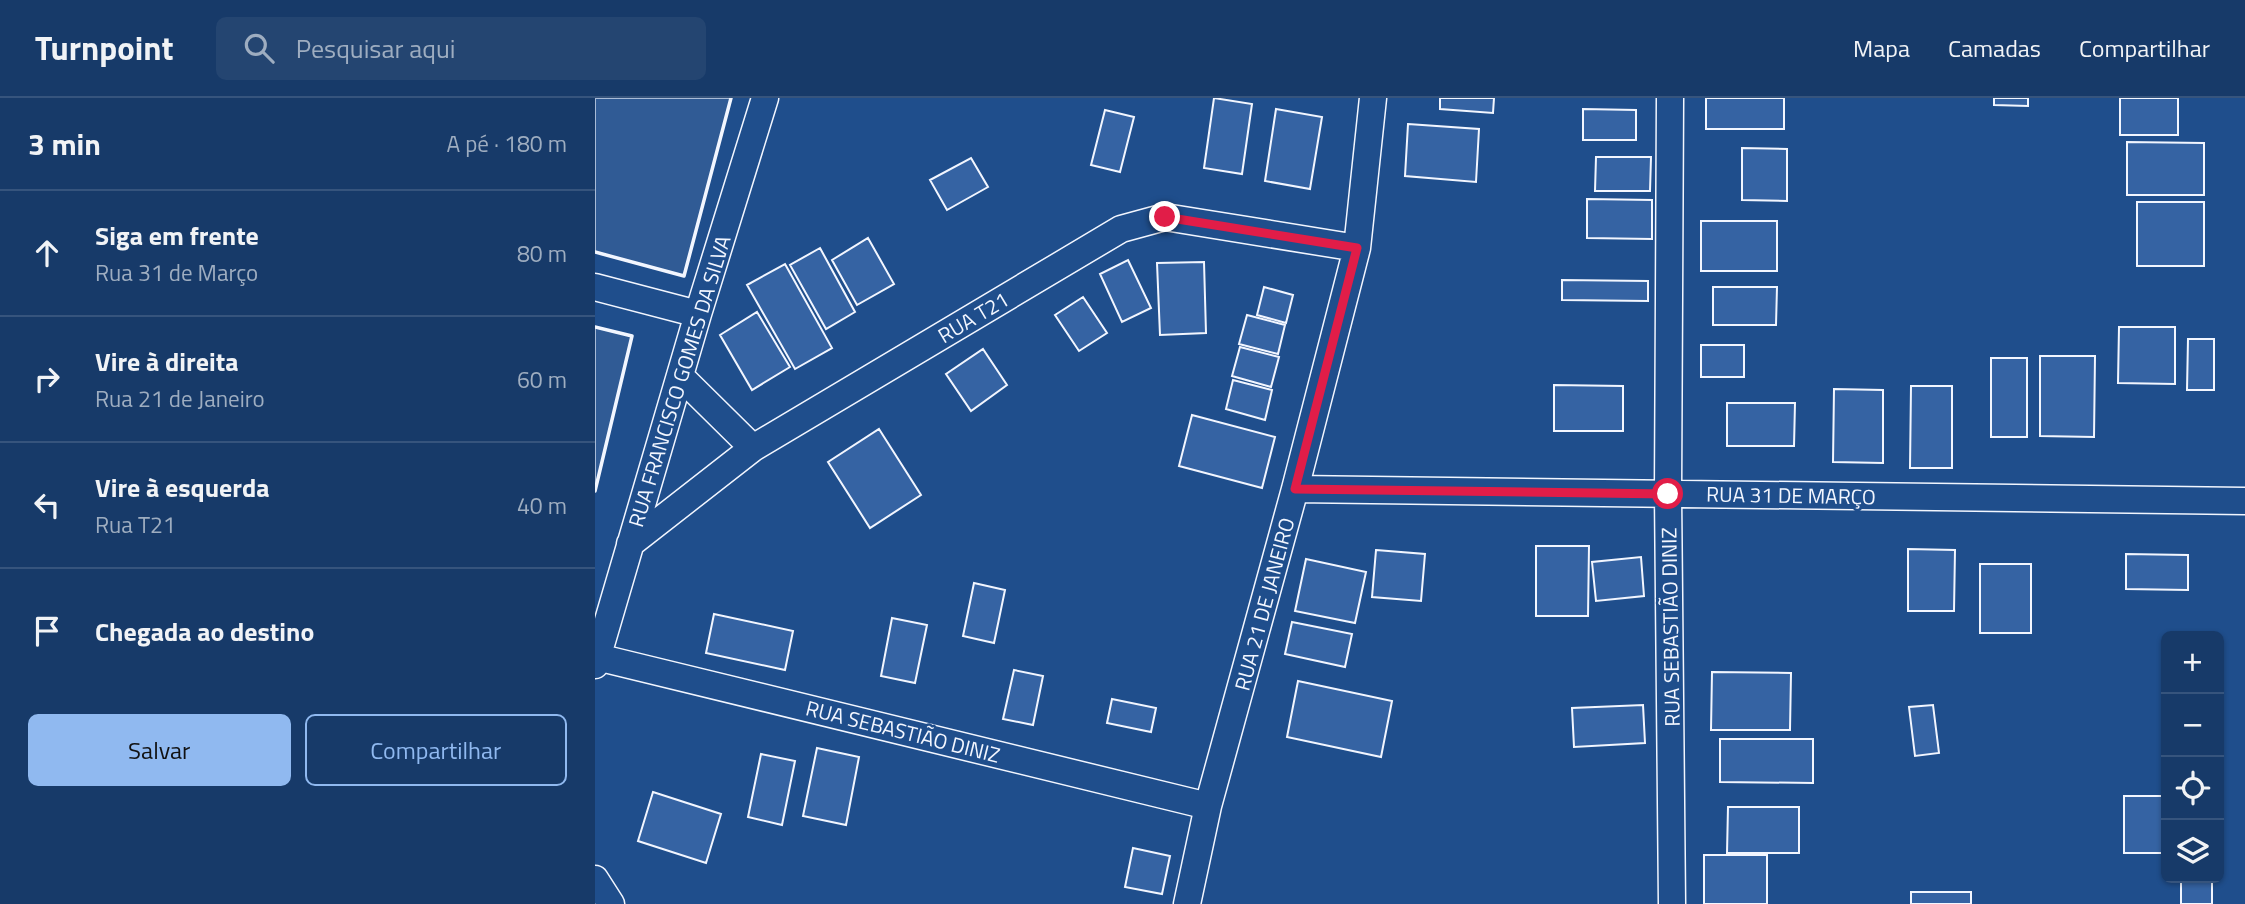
<!DOCTYPE html>
<html lang="pt">
<head>
<meta charset="utf-8">
<style>
  body { margin:0; font-family:"Titillium Web",sans-serif; background:#244571; color:#f1f3f6 }
  .controls { position:absolute; right:21px; bottom:21px; display:grid; overflow:hidden; border-radius:10px; box-shadow:0 2px 5px #0004 }
  .controls button { width:63px; height:63px; display:grid; place-items:center; padding:0; border:0; border-bottom:2px solid #36547d; background:#173a69; color:#f1f3f6; font:35px sans-serif }
  .stop { position:absolute; width:21px; height:21px; margin:-16px; border:5px solid #e11d48; border-radius:50%; background:#fff }
  .stop.end { background:#e11d48; border-color:#fff; box-shadow:0 2px 7px #0008 }
  .list { margin:0; padding:0; list-style:none }
  h2 { display:flex; justify-content:space-between; align-items:center; height:91px; margin:0; padding:0 28px; font-size:30px }
  h2 small { font-size:23px; font-weight:400; color:#9eadc0 }
  .list li { display:grid; grid-template-columns:46px 1fr auto; gap:21px; align-items:center; box-sizing:border-box; height:126px; padding:0 28px; border-top:2px solid #36547d }
  .list b { display:block; font-size:26px; white-space:nowrap }
  .list p { margin:0; font-size:23px; white-space:nowrap; color:#9eadc0 }
  .list em { font-size:23px; font-style:normal; color:#9eadc0 }
  .actions { display:flex; gap:14px; padding:21px 28px }
  .actions a { flex:1; padding:16px 0; border:2px solid #90b9f0; border-radius:10px; text-align:center; font-size:24px; color:#90b9f0 }
  .actions .main { background:#90b9f0; color:#111 }
  .icon { flex:none; width:38px; height:38px; fill:none; stroke:currentColor; stroke-width:2; stroke-linecap:round; stroke-linejoin:round }
  .map { position:relative; flex:none; width:1650px; height:806px; overflow:hidden }
  header { display:flex; align-items:center; gap:42px; box-sizing:border-box; height:98px; padding:0 35px; background:#173a69; border-bottom:2px solid #36547d }
  header strong { font-size:33px }
  nav { display:flex; gap:38px; margin-inline-start:auto; font-size:24px }
  .search { width:490px; height:63px; background:#244571; display:flex; align-items:center; gap:18px; box-sizing:border-box; padding:0 24px; border-radius:10px; color:#9eadc0; font-size:26px }
  main { display:flex }
  aside { flex:1; background:#173a69 }
  .map>svg:first-child { display:block }
  .built { fill:#305b95; stroke:#a8bbd7; stroke-width:2 }
  .building { fill:#3563a3; stroke:#f2f6ff; stroke-width:2 }
  .lines { fill:none; stroke-linecap:round; stroke-linejoin:round }
  .minor-casing { stroke:#f2f6ff; stroke-width:29 }
  .minor { stroke:#1f4e8c; stroke-width:26 }
  .wall { stroke:#f2f6ff; stroke-width:3.5 }
  .route { stroke:#e11d48; stroke-width:9 }
  .labels { text-anchor:middle; dominant-baseline:central; stroke-width:5; stroke-linejoin:round; paint-order:stroke }
  .street-label { font-size:21px; fill:#f2f6ff; stroke:#1f4e8c }
</style>
</head>
<body>
<header>
<strong>Turnpoint</strong>
<div class="search"><svg class="icon" aria-label="search" viewBox="0 0 24 24"><circle cx="10" cy="10" r="6"/><path d="M15 15l6 6"/></svg>Pesquisar aqui</div>
<nav><a>Mapa</a><a>Camadas</a><a>Compartilhar</a></nav>
</header>
<main>
<aside>
<h2>3 min<small>A pé · 180 m</small></h2>
<ul class="list">
<li><svg class="icon" aria-label="ahead" viewBox="0 0 24 24"><path d="M12 20V5M6 11l6-6 6 6"/></svg><div><b>Siga em frente</b><p>Rua 31 de Março</p></div><em>80 m</em></li>
<li><svg class="icon" aria-label="right" viewBox="0 0 24 24"><path d="M7 20v-9h11M14 6l5 5-5 5"/></svg><div><b>Vire à direita</b><p>Rua 21 de Janeiro</p></div><em>60 m</em></li>
<li><svg class="icon" aria-label="left" viewBox="0 0 24 24"><path d="M17 20v-9H6M10 6l-5 5 5 5"/></svg><div><b>Vire à esquerda</b><p>Rua T21</p></div><em>40 m</em></li>
<li><svg class="icon" aria-label="arrive" viewBox="0 0 24 24"><path d="M6 21V4h12l-3 4 3 4H6"/></svg><div><b>Chegada ao destino</b></div></li>
</ul>
<div class="actions"><a class="main">Salvar</a><a>Compartilhar</a></div>
</aside>
<div class="map">
<svg width="1650" height="806" viewBox="0 0 1650 806">
  <rect width="100%" height="100%" fill="#1f4e8c"/>
  <!-- built -->
  <path class="built" d="M0,0H136L89,178L0,154Z
    M0,229L37,238L0,393Z"/>
  <!-- building -->
  <path class="building" d="M619,0L657,6L647,76L609,70Z
    M845,0H899L898,15L845,11Z
    M1111,0H1189V31H1111Z
    M1399,0H1433V8L1399,7Z
    M1525,0H1583V37H1525Z
    M681,11L727,19L715,91L670,83Z
    M988,11L1041,12V42H988Z
    M510,12L539,19L525,74L496,67Z
    M813,26L884,31L881,84L810,78Z
    M1532,44L1609,45V97H1532Z
    M1147,50L1192,51V103L1147,102Z
    M1001,59H1056L1055,93H1000Z
    M376,60L393,89L352,112L335,82Z
    M992,101L1057,102V141L992,140Z
    M1542,104H1609V168H1542Z
    M1106,123H1182V173H1106Z
    M273,140L299,186L262,207L237,162Z
    M225,150L260,214L231,231L195,167Z
    M533,162L556,210L527,224L505,176Z
    M609,164L611,235L565,237L562,165Z
    M190,166L237,250L200,271L152,187Z
    M967,182L1053,183V203L967,202Z
    M669,189L698,197L691,225L662,217Z
    M1118,189H1182L1181,227H1118Z
    M488,199L512,235L484,253L460,217Z
    M162,214L195,269L157,292L125,237Z
    M652,217L690,227L683,256L644,246Z
    M1524,229H1580V286L1523,285Z
    M1593,241H1619V292H1592Z
    M1106,247H1149V279H1106Z
    M645,249L684,259L676,289L637,278Z
    M388,251L412,287L376,313L351,276Z
    M1445,258H1500L1499,339L1445,338Z
    M1396,260H1432V339H1396Z
    M638,282L677,292L670,322L631,311Z
    M959,287L1028,288V333H959Z
    M1316,288H1357V370H1315Z
    M1239,291L1288,292V365L1238,364Z
    M1132,305H1200L1199,348H1132Z
    M597,317L680,339L667,390L584,368Z
    M284,331L326,397L275,430L233,364Z
    M941,448H994L993,518H941Z
    M1313,451L1360,452L1359,513H1313Z
    M781,452L830,456L826,503L777,499Z
    M1531,456L1593,457V492L1531,491Z
    M1046,459L1049,498L1001,503L997,464Z
    M711,461L771,474L760,525L700,513Z
    M1385,466H1436V535H1385Z
    M379,485L410,492L399,545L368,538Z
    M119,516L198,533L190,572L111,555Z
    M297,520L332,527L320,585L286,578Z
    M697,524L757,536L750,569L690,556Z
    M419,572L448,578L438,627L408,621Z
    M1117,574L1196,575L1195,632H1116Z
    M703,583L797,603L786,659L692,639Z
    M517,601L561,610L556,634L512,625Z
    M1048,607L1050,645L979,649L977,610Z
    M1338,607L1344,655L1320,658L1314,609Z
    M1125,641H1218V685L1125,684Z
    M222,650L264,659L251,727L208,718Z
    M166,656L200,663L187,727L153,719Z
    M58,694L126,716L111,765L43,743Z
    M1529,698H1571V755H1529Z
    M1133,709H1204V755H1132Z
    M538,750L575,758L567,796L530,789Z
    M1109,757H1172V806H1109Z
    M1586,780H1617V806H1586Z
    M1316,794H1376V806H1316Z"/>
  <g class="lines">
    <!-- minor casing -->
    <g class="minor-casing">
      <path id="minor" d="M1075,0L1073,396L1077,806
        M0,189L103,216
        M85,278L158,350
        M700,391L1650,403
        M35,446L158,350L526,131L570,119L762,150
        M2,559L613,708
        M0,567L103,216L170,0
        M0,781L16,806
        M592,806L613,708L700,391L762,150L778,0"/>
    </g>
    <!-- minor -->
    <use href="#minor" class="minor"/>
    <!-- wall -->
    <path class="wall" d="M0,154L89,178L136,0
      M0,229L37,238L0,393"/>
  </g>
  <g class="lines">
    <!-- route -->
    <path class="route" d="M570,119L762,150L700,391L1073,396"/>
  </g>
  <g class="labels">
    <!-- street labels -->
    <g class="street-label">
      <text transform="translate(378 219) rotate(-31)">RUA T21</text>
      <text transform="translate(84 283) rotate(-73)">RUA FRANCISCO GOMES DA SILVA</text>
      <text transform="translate(1196 397) rotate(1)">RUA 31 DE MARÇO</text>
      <text transform="translate(669 506) rotate(-75)">RUA 21 DE JANEIRO</text>
      <text transform="translate(1075 529) rotate(-91)">RUA SEBASTIÃO DINIZ</text>
      <text transform="translate(308 633) rotate(14)">RUA SEBASTIÃO DINIZ</text>
    </g>
  </g>
</svg>
<div class="controls">
<button>+</button>
<button>−</button>
<button><svg class="icon" aria-label="locate" viewBox="0 0 24 24"><circle cx="12" cy="12" r="6"/><path d="M12 2v4M12 18v4M2 12h4M18 12h4"/></svg></button>
<button><svg class="icon" aria-label="layers" viewBox="0 0 24 24"><path d="M12 4l9 5-9 5-9-5zM3 14l9 5 9-5"/></svg></button>
</div>
<div class="stop" style="left:1073px;top:396px"></div>
<div class="stop end" style="left:570px;top:119px"></div>
</div>
</main>
</body>
</html>
